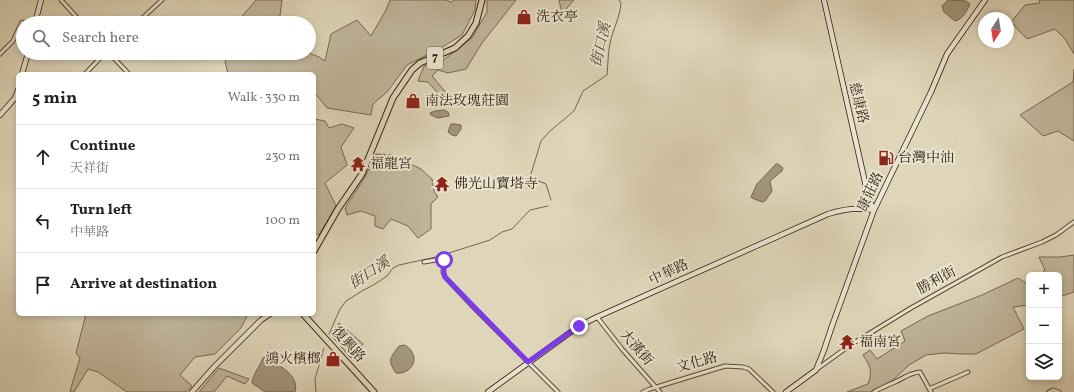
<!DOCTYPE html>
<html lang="en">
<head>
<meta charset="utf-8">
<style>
  body { margin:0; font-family:Vollkorn,"Noto Serif TC",serif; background:#f6f6f6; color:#202124 }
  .controls { position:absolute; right:12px; bottom:12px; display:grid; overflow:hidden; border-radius:6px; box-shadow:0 2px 6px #0003 }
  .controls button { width:36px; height:36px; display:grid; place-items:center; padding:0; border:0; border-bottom:1px solid #e0e0e0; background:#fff; color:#202124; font:20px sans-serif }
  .compass { position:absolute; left:978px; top:12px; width:36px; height:36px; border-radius:50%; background:#fff; box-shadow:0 2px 6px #0003; rotate:192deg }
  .stop { position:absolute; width:12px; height:12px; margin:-9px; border:3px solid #7c3aed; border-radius:50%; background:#fff }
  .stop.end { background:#7c3aed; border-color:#fff; box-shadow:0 1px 4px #0008 }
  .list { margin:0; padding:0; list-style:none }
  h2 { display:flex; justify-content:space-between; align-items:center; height:52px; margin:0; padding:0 16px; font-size:17px }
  h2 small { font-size:13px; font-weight:400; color:#757577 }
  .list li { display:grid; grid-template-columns:26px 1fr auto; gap:12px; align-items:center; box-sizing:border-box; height:64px; padding:0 16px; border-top:1px solid #e0e0e0 }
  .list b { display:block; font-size:15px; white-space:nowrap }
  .list p { margin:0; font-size:13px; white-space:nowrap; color:#757577 }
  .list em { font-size:13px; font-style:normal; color:#757577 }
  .icon { flex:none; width:22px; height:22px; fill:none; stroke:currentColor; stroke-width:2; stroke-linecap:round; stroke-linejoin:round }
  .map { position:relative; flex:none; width:1074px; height:392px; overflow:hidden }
  .search { position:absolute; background:#fff; box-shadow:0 2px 6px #0003; left:16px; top:16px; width:300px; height:44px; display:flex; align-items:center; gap:10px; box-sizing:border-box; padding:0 14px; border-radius:22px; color:#757577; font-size:15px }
  .panel { position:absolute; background:#fff; box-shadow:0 2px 6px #0003; left:16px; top:72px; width:300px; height:244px; border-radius:6px }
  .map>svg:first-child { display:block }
  .green { fill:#c1b69b; stroke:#786850 }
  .water { fill:#a3967c; stroke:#75654d }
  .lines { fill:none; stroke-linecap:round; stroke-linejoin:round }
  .stream { stroke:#75654d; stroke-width:1 }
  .street-casing { stroke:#5b4a33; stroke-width:5 }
  .secondary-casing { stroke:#2f1b06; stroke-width:6 }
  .primary-casing { stroke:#2f1b06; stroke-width:7 }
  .street { stroke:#eae4d2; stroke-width:3 }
  .secondary { stroke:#eae4d2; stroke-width:4.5 }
  .primary { stroke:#dfd6b9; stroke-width:5 }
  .route { stroke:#7c3aed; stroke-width:5 }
  .labels { text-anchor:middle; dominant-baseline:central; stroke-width:4; stroke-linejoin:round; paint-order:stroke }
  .shield { fill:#eae4d2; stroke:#675743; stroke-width:1 }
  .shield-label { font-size:13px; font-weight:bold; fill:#2f1b06 }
  .poi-label { font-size:14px; fill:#2f1b06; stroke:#eae4d2; text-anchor:start }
  .street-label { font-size:14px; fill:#2f1b06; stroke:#eae4d2 }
  .water-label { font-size:15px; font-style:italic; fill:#58462f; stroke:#eae4d2 }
</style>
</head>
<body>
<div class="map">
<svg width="1074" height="392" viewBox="0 0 1074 392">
  <rect width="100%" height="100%" fill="#dfd6b9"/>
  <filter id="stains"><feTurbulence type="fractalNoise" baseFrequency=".005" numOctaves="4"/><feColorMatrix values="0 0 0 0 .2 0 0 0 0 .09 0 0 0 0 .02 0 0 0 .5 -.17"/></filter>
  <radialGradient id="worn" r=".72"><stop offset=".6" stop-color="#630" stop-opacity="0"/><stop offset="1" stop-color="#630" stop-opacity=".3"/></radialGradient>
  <!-- green -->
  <path class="green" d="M256,0H282L279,23H236Z
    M390,0H446L451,2L455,0H476L475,10L462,35L439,49L407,65L387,92L373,104L371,115L327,108L314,92V74H228L225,61L226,53H309L319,57L325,61L331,34L357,20L371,36L386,10Z
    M487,0H516L482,43L466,69L448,73L438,70L432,76L449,96L443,99L428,82L418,81L424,66L441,62L472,38L487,12Z
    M559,0H574L562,14Z
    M1039,0H1074V54L1065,39L1055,29L1027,39L1011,22L1025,5L1040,3Z
    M1074,69V141L1058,131L1043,136L1020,115L1073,82Z
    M314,119L325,121L329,128L342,124L354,128L341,147L347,165L325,183L336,206L319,235L314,233Z
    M376,154L393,155L421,169L432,179L434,191L438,197L431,204V229L418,238L408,226L391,219L383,229L375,226V216L361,211L347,215L345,208L365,177Z
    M1074,255V292L1059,297V275H1040L1045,270L1039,257H1060Z
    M1018,278L1029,285V305L1013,307L1024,329L976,354H960L944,353L926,355L909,365L893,380L873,392H847L868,384C873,372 870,365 863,355L870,350L877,359L905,341L901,331L928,316L982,295Z
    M86,314H248L241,328L215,354L195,357L180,375L192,386L186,392H127L98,372L88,369L74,392H71L70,391L80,358L76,353Z
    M339,323L363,344L351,358L330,334Z
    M219,368L249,379L245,384L227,376L214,392H199Z"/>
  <!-- water -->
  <path class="water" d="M948,0L966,1L970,4C966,12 963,19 955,21L944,12L942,6Z
    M444,110L448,112L449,116L438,118L431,115L430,113L435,111Z
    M451,124H455L461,125V129L456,136L452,135L448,132Z
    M776,164H778L783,168L782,171L770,181L772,191L765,201L762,202L752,198L751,197L757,184Z
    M405,345C423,357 411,375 396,373C387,360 390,358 399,346Z
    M266,357C278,365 300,375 295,392H265L252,383C253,374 260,366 263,358Z"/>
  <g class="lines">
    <!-- stream -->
    <path class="stream" d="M551,200L546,184L536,180L531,174L541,141L550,131L574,111L583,91L607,75C608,64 608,53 610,43C613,29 620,17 621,3L619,0
      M329,334L340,309L346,301L362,291L375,284L387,276L393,268L399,265L436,257L490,240L502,232L512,229L530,210L548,206
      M316,392L315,379L324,348"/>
    <!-- street casing -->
    <g class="street-casing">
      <path id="street" d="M61,0L82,23
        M137,23L162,0
        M109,53L129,74
        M0,54L13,41L22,22L24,23
        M85,74L105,53
        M424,262L441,259L444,260L443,272L445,277L475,309L558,392
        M597,317L622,349L660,392
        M817,369L849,346L911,308L1002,257L1042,242L1056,235L1074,222
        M929,389L968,372
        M643,392L650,389L725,366L743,367L749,369L773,392
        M874,392C881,388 888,385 895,382C904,378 909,373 920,372L931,392
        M1049,392L1053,390L1059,392"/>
    </g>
    <!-- secondary casing -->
    <g class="secondary-casing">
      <path id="secondary" d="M824,0L869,200L874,210
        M35,23L41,0
        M22,74L28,53
        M0,115L15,98L18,90
        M192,392L214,367L261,320L270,314
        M488,392L579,326L597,317L828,214C843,209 858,207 874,210
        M786,392L816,370L824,350L832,326L874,210L931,92L947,54L985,0"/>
    </g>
    <!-- primary casing -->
    <g class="primary-casing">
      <path id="primary" d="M314,251L338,209L362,174L393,98L412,70L420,63L455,48L468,36L476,23L482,0
        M303,314L374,392"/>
    </g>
    <!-- street -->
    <use href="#street" class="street"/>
    <!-- secondary -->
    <use href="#secondary" class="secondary"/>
    <!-- primary -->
    <use href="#primary" class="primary"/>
  </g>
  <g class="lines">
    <!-- route -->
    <path class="route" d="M444,260V272L445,277L528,362L579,326"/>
  </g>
  <!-- icons -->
  <defs>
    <g id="shop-bare" transform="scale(1.2)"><path d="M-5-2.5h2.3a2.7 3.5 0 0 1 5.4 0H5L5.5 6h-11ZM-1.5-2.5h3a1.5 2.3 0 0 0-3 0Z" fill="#8f2418" stroke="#eae4d2" stroke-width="2.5" paint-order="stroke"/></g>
    <g id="fuel-bare" transform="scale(1.2)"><path d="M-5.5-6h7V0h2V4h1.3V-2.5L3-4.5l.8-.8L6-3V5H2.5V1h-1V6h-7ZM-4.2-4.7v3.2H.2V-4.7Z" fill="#8f2418" stroke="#eae4d2" stroke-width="2.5" paint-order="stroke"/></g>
    <g id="temple-bare" transform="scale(1.2)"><path d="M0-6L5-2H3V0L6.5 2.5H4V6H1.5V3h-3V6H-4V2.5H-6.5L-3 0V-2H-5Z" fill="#8f2418" stroke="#eae4d2" stroke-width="2.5" paint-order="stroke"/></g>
  </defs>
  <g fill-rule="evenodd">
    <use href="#shop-bare" x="524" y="17"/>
    <use href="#shop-bare" x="413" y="101"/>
    <use href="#fuel-bare" x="886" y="158"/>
    <use href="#temple-bare" x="358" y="164"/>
    <use href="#temple-bare" x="442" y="184"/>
    <use href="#temple-bare" x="847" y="342"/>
    <use href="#shop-bare" x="333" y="359"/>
  </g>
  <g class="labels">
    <!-- shield labels -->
    <rect class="shield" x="427" y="47" width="16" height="22" rx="3"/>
    <g class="shield-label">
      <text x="435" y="58">7</text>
    </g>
    <!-- poi labels -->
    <g class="poi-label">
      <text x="536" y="17">洗衣亭</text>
      <text x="425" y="101">南法玫瑰莊園</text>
      <text x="898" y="158">台灣中油</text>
      <text x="370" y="164">福龍宮</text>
      <text x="454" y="184">佛光山寶塔寺</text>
      <text x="859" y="342">福南宮</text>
      <text x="321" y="359" text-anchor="end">鴻火檳榔</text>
    </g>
    <!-- street labels -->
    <g class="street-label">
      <text transform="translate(858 103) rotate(77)">慈康路</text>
      <text transform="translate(871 192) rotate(-65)">康莊路</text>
      <text transform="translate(669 273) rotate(-25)">中華路</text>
      <text transform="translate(937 281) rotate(-29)">勝利街</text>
      <text transform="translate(348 345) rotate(48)">復興路</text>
      <text transform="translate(636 348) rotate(49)">大漢街</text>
      <text transform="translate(697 363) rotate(-16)">文化路</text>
    </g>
    <!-- water labels -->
    <g class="water-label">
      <text transform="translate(602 45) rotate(-77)">街口溪</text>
      <text transform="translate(370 274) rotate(-33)">街口溪</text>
    </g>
  </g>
  <rect width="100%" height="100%" filter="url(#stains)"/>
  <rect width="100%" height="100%" fill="url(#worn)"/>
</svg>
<div class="controls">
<button>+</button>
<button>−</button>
<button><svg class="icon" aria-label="layers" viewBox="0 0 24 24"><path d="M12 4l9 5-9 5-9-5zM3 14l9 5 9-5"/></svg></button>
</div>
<svg class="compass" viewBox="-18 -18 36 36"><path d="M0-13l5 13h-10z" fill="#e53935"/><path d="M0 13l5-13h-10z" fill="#757577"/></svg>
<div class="stop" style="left:444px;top:260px"></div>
<div class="stop end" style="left:579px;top:326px"></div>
<div class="search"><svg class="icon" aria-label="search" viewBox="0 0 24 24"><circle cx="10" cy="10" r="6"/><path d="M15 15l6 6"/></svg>Search here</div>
<section class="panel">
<h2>5 min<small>Walk · 330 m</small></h2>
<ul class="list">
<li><svg class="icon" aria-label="ahead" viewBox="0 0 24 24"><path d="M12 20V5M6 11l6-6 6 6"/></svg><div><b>Continue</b><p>天祥街</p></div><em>230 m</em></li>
<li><svg class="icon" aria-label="left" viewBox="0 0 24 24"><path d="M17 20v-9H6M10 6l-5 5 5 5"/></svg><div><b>Turn left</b><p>中華路</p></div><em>100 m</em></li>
<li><svg class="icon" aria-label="arrive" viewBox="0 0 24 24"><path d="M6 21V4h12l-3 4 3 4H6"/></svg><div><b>Arrive at destination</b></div></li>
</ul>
</section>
</div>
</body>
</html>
